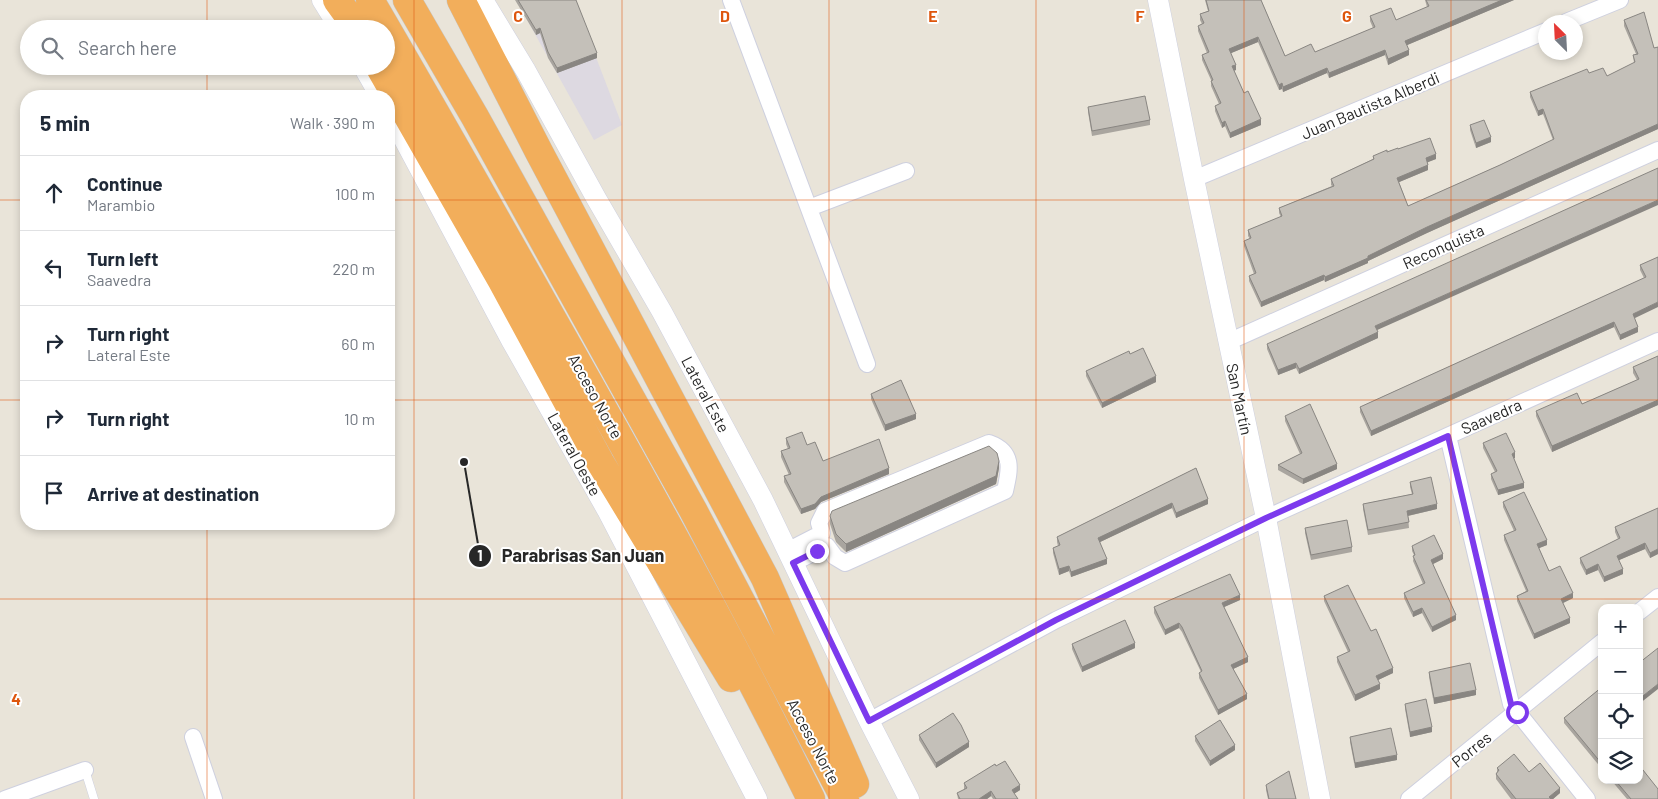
<!DOCTYPE html>
<html lang="en">
<head>
<meta charset="utf-8">
<style>
  body { margin:0; font-family:Barlow,sans-serif; background:#f2f2f3; color:#1f2937 }
  .controls { position:absolute; right:15px; bottom:15px; display:grid; overflow:hidden; border-radius:10px; box-shadow:0 2px 8px #0003 }
  .controls button { width:45px; height:45px; display:grid; place-items:center; padding:0; border:0; border-bottom:1px solid #e0e1e3; background:#fff; color:#1f2937; font:25px sans-serif }
  .compass { position:absolute; left:1538px; top:15px; width:45px; height:45px; border-radius:50%; background:#fff; box-shadow:0 2px 8px #0003; rotate:336deg }
  .stop { position:absolute; width:15px; height:15px; margin:-11px; border:4px solid #7c3aed; border-radius:50%; background:#fff }
  .stop.end { background:#7c3aed; border-color:#fff; box-shadow:0 1px 5px #0008 }
  .list { margin:0; padding:0; list-style:none }
  h2 { display:flex; justify-content:space-between; align-items:center; height:65px; margin:0; padding:0 20px; font-size:21px }
  h2 small { font-size:16px; font-weight:400; color:#747a83 }
  .list li { display:grid; grid-template-columns:32px 1fr auto; gap:15px; align-items:center; box-sizing:border-box; height:75px; padding:0 20px; border-top:1px solid #e0e1e3 }
  .list b { display:block; font-size:19px; white-space:nowrap }
  .list p { margin:0; font-size:16px; white-space:nowrap; color:#747a83 }
  .list em { font-size:16px; font-style:normal; color:#747a83 }
  .icon { flex:none; width:28px; height:28px; fill:none; stroke:currentColor; stroke-width:2; stroke-linecap:round; stroke-linejoin:round }
  .map { position:relative; flex:none; width:1658px; height:799px; overflow:hidden }
  .search { position:absolute; background:#fff; box-shadow:0 2px 8px #0003; left:20px; top:20px; width:375px; height:55px; display:flex; align-items:center; gap:12px; box-sizing:border-box; padding:0 18px; border-radius:28px; color:#747a83; font-size:19px }
  .panel { position:absolute; background:#fff; box-shadow:0 2px 8px #0003; left:20px; top:90px; width:375px; height:440px; border-radius:20px }
  .map>svg:first-child { display:block }
  .industrial { fill:#ddd9e1 }
  .lines { fill:none; stroke-linecap:round; stroke-linejoin:round }
  .service-casing { stroke:#ced0df; stroke-width:9 }
  .minor-casing { stroke:#ced0df; stroke-width:18 }
  .tertiary-casing { stroke:#ced0df; stroke-width:21 }
  .motorway-casing { stroke:#c7c7c7; stroke-width:29 }
  .service { stroke:#fff; stroke-width:8 }
  .minor { stroke:#fff; stroke-width:16 }
  .tertiary { stroke:#fff; stroke-width:20 }
  .motorway { stroke:#f2ae5b; stroke-width:28 }
  .wall { fill:#a9a59f }
  .shaded-wall { fill:#898682 }
  .building { fill:#c4c0b9; stroke:#898682 }
  .route { stroke:#7c3aed; stroke-width:6 }
  .grid { fill:none; stroke:#de560d; stroke-width:1; stroke-opacity:0.55 }
  .labels { text-anchor:middle; dominant-baseline:central; stroke-width:4; stroke-linejoin:round; paint-order:stroke }
  .street-label { font-size:16px; fill:#272727; stroke:#fff }
  .grid-label { font-size:16px; text-anchor:middle; font-weight:bold; fill:#de560d; stroke:#fff; stroke-width:4; stroke-linejoin:round; paint-order:stroke }
  .leader { fill:none; stroke:#272727; stroke-width:2 }
  .callout-dot { fill:#272727; stroke:#fff; stroke-width:2 }
  .mark-label { font-size:15px; text-anchor:middle; font-weight:bold; fill:#fff }
  .callout-label { font-size:18px; text-anchor:middle; font-weight:bold; fill:#272727; stroke:#fff; stroke-width:4; stroke-linejoin:round; paint-order:stroke }
</style>
</head>
<body>
<div class="map">
<svg width="1658" height="799" viewBox="0 0 1658 799">
  <rect width="100%" height="100%" fill="#e9e4d9"/>
  <!-- industrial -->
  <path class="industrial" d="M516,0H574L622,125L594,140Z"/>
  <g class="lines">
    <!-- service casing -->
    <g class="service-casing">
      <path id="service" d="M85,770L94,799"/>
    </g>
    <!-- minor casing -->
    <g class="minor-casing">
      <path id="minor" d="M731,0L867,364
        M1566,22L1620,0
        M1194,179L1546,31
        M809,208L906,171
        M1228,342L1658,150
        M1448,436L1511,704L1587,799
        M787,551L822,533L819,523L825,511L989,443C1014,452 1010,469 1005,491L845,563L835,557L827,546L793,563
        M1639,612L1658,597
        M869,721L1056,620L1266,518L1658,341
        M193,737L214,799
        M5,799L85,770
        M1409,799L1602,642"/>
    </g>
    <!-- tertiary casing -->
    <g class="tertiary-casing">
      <path id="tertiary" d="M322,0L340,29
        M483,0L526,71L596,198L662,312L763,500L869,721L909,799
        M1158,0L1194,179L1266,518L1320,799
        M363,66L380,96
        M392,117L511,340L607,510L757,799"/>
    </g>
    <!-- motorway casing -->
    <g class="motorway-casing">
      <path id="motorway" d="M337,0L358,29
        M370,0C438,116 504,233 570,350C654,499 736,647 811,799
        M407,0L475,117L693,510L845,799
        M461,0L539,152L765,578L855,784
        M379,66L502,281L600,462L731,678"/>
    </g>
    <!-- service -->
    <use href="#service" class="service"/>
    <!-- minor -->
    <use href="#minor" class="minor"/>
    <!-- tertiary -->
    <use href="#tertiary" class="tertiary"/>
    <!-- motorway -->
    <use href="#motorway" class="motorway"/>
  </g>
  <!-- wall -->
  <path class="wall" d="M515,0H576L597,58L557,73L548,58L540,33L536,35Z
    M1205,0H1261L1285,56L1315,52L1373,28L1370,21V16L1396,20L1427,7L1425,0H1514L1407,45L1409,55L1388,65L1385,55L1329,78L1327,73L1283,92L1282,89L1279,90L1258,42L1231,53L1236,70L1234,71L1244,93L1261,125L1230,138L1225,126L1222,128L1215,111V106L1219,104L1211,86V80L1202,60V55L1207,53L1198,31V26L1202,24L1200,20V14L1208,11Z
    M1624,20L1654,48L1658,47V129L1427,233L1368,261V263L1325,282L1324,280L1261,307L1249,281V276L1254,274L1244,246V241L1250,239L1248,236V230L1281,217L1279,213V208L1332,186L1331,185V179L1373,159V156L1398,149L1436,159L1427,162L1428,170L1399,182L1408,206L1500,165L1553,140L1543,114L1538,116L1530,97V92L1589,73L1607,76L1634,63L1633,55L1636,54L1624,26Z
    M1088,107L1150,120V125L1092,136L1088,112Z
    M1470,125L1491,142L1476,148L1470,130Z
    M1658,257L1634,318L1638,332L1620,340L1614,327L1371,436L1360,412V407L1644,278L1640,270V265Z
    M1377,330L1378,338L1299,374L1296,368L1278,375L1267,349V344Z
    M1658,356V405L1552,452L1536,416V411L1582,404L1637,380L1633,373V367Z
    M1086,371L1156,382L1102,408L1086,376Z
    M871,394L916,419L885,431L871,399Z
    M1285,416L1337,469L1303,484L1278,470V465L1300,454L1285,421Z
    M786,438L807,445L823,461L889,474L821,502L815,509L801,514L784,482V476L789,475L781,457V451L788,449L786,444Z
    M1483,443L1515,458H1514L1524,488L1498,495L1491,479V474L1495,472L1483,448Z
    M999,468L996,484L846,552L836,542L830,524V516Z
    M1196,468L1208,504L1176,518L1172,508L1100,542L1107,564L1071,577L1069,571L1059,575L1053,553V548L1058,546L1057,542V537Z
    M1410,482L1437,509L1408,516L1409,528L1368,535L1363,509V504L1412,494L1410,487Z
    M1503,502L1547,545L1539,548L1549,571L1573,598L1563,603L1570,623L1534,639L1517,601V596L1526,591L1504,540V535L1514,531L1503,507Z
    M1658,508V554L1650,558L1645,549L1619,560L1623,574L1604,582L1598,570L1586,575L1580,563V558L1618,539L1615,532V527Z
    M1305,528L1352,547V552L1311,560L1305,533Z
    M1412,546L1443,559L1433,564L1456,620L1432,632L1422,613L1413,617L1404,598V593L1423,584L1413,561L1414,555L1412,551Z
    M1324,596L1371,631L1393,673L1378,680L1380,689L1355,701L1337,662V657L1348,652L1324,601Z
    M1240,600L1224,607L1248,662L1233,669L1247,699L1218,715L1199,678V673L1201,672L1182,632L1179,628L1165,635L1154,613V607Z
    M1072,644L1135,648L1082,672L1072,649Z
    M1429,672L1476,695L1434,704L1429,677Z
    M1602,687V769L1564,723V718Z
    M1405,704L1432,732L1410,737L1405,709Z
    M919,735L969,747L936,768L919,740Z
    M1195,736L1235,750L1210,766L1195,741Z
    M1350,737L1397,760L1355,768L1350,742Z
    M996,766L1020,790L1014,794L1018,799H993L991,796L987,799H958L957,793L964,790V783Z
    M1497,768L1529,772L1560,793L1553,799H1511L1496,779V774L1497,772Z
    M1611,780H1639L1658,799H1627Z
    M1266,785L1296,799H1268L1266,790Z"/>
  <!-- shaded-wall -->
  <path class="shaded-wall" d="M1502,0H1514L1405,46V41Z
    M540,28V33L536,35V30Z
    M1258,37V42L1229,54V49Z
    M1385,50V55L1329,78V73Z
    M1409,50V55L1388,65V59Z
    M597,53V58L557,73V68Z
    M1236,65V70L1232,71V66Z
    M1327,68V73L1283,92V87Z
    M1282,83V89L1279,90V85Z
    M1543,109V114L1538,116V111Z
    M1261,119V125L1230,138V133Z
    M1225,121V126L1222,128V123Z
    M1658,124V129L1427,233L1368,261V263L1325,282V277L1427,227Z
    M1491,137V142L1476,148V143Z
    M1436,154V159L1426,163V158Z
    M1428,165V170L1397,183V178Z
    M1658,200V205L1375,331V326Z
    M1324,275V280L1261,307V302Z
    M1658,302V307L1633,319V314Z
    M1614,322V327L1371,436V431Z
    M1638,327V332L1620,340V335Z
    M1378,332V338L1299,374V369Z
    M1296,363V368L1278,375V370Z
    M1156,376V382L1102,408V403Z
    M1658,400V405L1552,452V446Z
    M916,414V419L885,431V425Z
    M1515,452V458L1512,459V454Z
    M999,461V468L996,484L846,552V544Z
    M1337,464V469L1303,484V479Z
    M889,468V474L821,502L815,509L801,514V509L821,497Z
    M1524,483V488L1498,495V490Z
    M1208,499V504L1176,518V513Z
    M1172,503V508L1098,543V538Z
    M1437,504V509L1407,516V511Z
    M1547,540V545L1537,549V544Z
    M1645,543V549L1617,561V556Z
    M1658,549V554L1650,558V553Z
    M1443,554V559L1431,565V560Z
    M1107,559V564L1071,577V572Z
    M1598,564V570L1586,575V570Z
    M1069,566V571L1059,575V569Z
    M1623,569V574L1604,582V577Z
    M1573,593V598L1561,604V599Z
    M1240,595V600L1222,608V603Z
    M1422,608V613L1413,617V612Z
    M1456,615V620L1432,632V627Z
    M1570,618V623L1534,639V634Z
    M1179,623V628L1165,635V630Z
    M1135,643V648L1082,672V667Z
    M1248,657V662L1231,670V665Z
    M1393,668V673L1376,681V676Z
    M1380,684V689L1355,701V695Z
    M1658,684V689L1639,704V699Z
    M1476,690V695L1434,704V698Z
    M1247,694V699L1218,715V710Z
    M1432,727V732L1410,737V732Z
    M969,742V747L936,768V763Z
    M1235,745V750L1210,766V761Z
    M1397,755V760L1355,768V763Z
    M1020,785V790L1012,795V790Z
    M1560,788V793L1553,799H1549V797Z
    M991,791V796L987,799H979Z"/>
  <!-- building -->
  <path class="building" d="M518,0H576L597,53L557,68L548,52L540,28L536,30Z
    M1206,0H1261L1285,56L1311,44L1315,52L1375,27L1370,16L1391,8L1396,20L1429,6L1426,0H1502L1405,41L1409,50L1388,59L1385,50L1329,73L1327,68L1283,87L1282,83L1279,85L1258,37L1229,49L1236,65L1232,66L1244,93L1248,91L1261,119L1230,133L1225,121L1222,123L1215,106L1221,103L1211,81L1213,80L1202,55L1209,52L1198,26L1204,23L1200,14L1209,11Z
    M1644,12L1654,48L1658,47V124L1427,227L1368,256V258L1325,277L1324,275L1261,302L1249,276L1256,273L1244,241L1251,238L1248,230L1282,216L1279,208L1334,186L1331,179L1374,159L1373,156L1387,150V152L1398,148V149L1430,138L1436,154L1426,158L1428,165L1397,178L1408,206L1500,165L1554,139L1543,109L1538,111L1530,92L1587,69L1589,73L1603,68L1607,76L1635,62L1633,55L1638,54L1624,20Z
    M1145,96L1150,120L1092,131L1088,107Z
    M1484,120L1491,137L1476,143L1470,125Z
    M1658,168V200L1375,326L1378,332L1299,369L1296,363L1278,370L1267,344Z
    M1658,257V302L1633,314L1638,327L1620,335L1614,322L1371,431L1360,407L1646,277L1640,265Z
    M1143,348L1156,376L1102,403L1086,371L1129,351L1130,354Z
    M1658,356V400L1552,446L1536,411L1577,393L1582,404L1639,379L1633,367Z
    M901,380L916,414L885,425L871,394Z
    M1310,404L1337,464L1303,479L1278,465L1302,453L1285,416Z
    M802,432L807,445L815,442L823,461L879,439L889,468L821,497L815,504L801,509L784,476L791,474L781,451L790,448L786,438Z
    M1506,433L1515,452L1512,454L1524,483L1498,490L1491,474L1497,471L1483,443Z
    M989,446L997,453L999,461L996,476L846,544L836,534L830,516L832,511Z
    M1196,468L1208,499L1176,513L1172,503L1098,538L1107,559L1071,572L1069,566L1059,569L1053,548L1060,545L1057,537Z
    M1431,477L1437,504L1407,511L1409,522L1368,530L1363,504L1413,494L1410,482Z
    M1524,492L1547,540L1537,544L1549,571L1560,566L1573,593L1561,599L1570,618L1534,634L1517,596L1528,591L1504,535L1516,530L1503,502Z
    M1658,508V549L1650,553L1645,543L1617,556L1623,569L1604,577L1598,564L1586,570L1580,558L1620,538L1615,527Z
    M1347,520L1352,547L1311,555L1305,528Z
    M1434,535L1443,554L1431,560L1456,615L1432,627L1422,608L1413,612L1404,593L1425,583L1413,556L1415,555L1412,546Z
    M1230,574L1240,595L1222,603L1248,657L1231,665L1247,694L1218,710L1199,673L1202,671L1182,627L1179,623L1165,630L1154,607Z
    M1348,585L1371,631L1376,629L1393,668L1376,676L1380,684L1355,695L1337,657L1350,651L1324,596Z
    M1125,620L1135,643L1082,667L1072,644Z
    M1658,648V684L1639,699V663Z
    M1470,663L1476,690L1434,698L1429,672Z
    M1602,687V715L1599,717L1602,720V726L1599,728L1602,731V764L1564,718Z
    M1426,699L1432,727L1410,732L1405,704Z
    M953,713L961,725L969,742L936,763L919,735Z
    M1220,720L1235,745L1210,761L1195,736Z
    M1391,728L1397,755L1355,763L1350,737Z
    M1514,754L1529,772L1540,763L1560,788L1549,797L1551,799H1516L1496,774L1499,770L1497,768Z
    M1005,761L1020,785L1012,790L1018,799H996L991,791L979,799H960L957,793L967,788L964,783L995,764L996,766Z
    M1639,765L1658,789V799H1631L1615,780H1639Z
    M1289,771L1296,799H1269L1266,785Z"/>
  <g class="lines">
    <!-- route -->
    <path class="route" d="M817,551L793,563L869,721L1056,620L1266,518L1448,436L1511,704L1517,712"/>
  </g>
  <!-- grid -->
  <path class="grid" d="M207,0V29M414,0V799M622,0V799M829,0V799M1036,0V799M1244,0V799M1451,0V799M207,66V96M0,200H26M389,200H1658M0,400H26M389,400H1658M207,524V799M0,599H1658"/>
  <g class="labels">
    <!-- street labels -->
    <g class="street-label">
      <text transform="translate(1370 105) rotate(-23)">Juan Bautista Alberdi</text>
      <text transform="translate(1443 246) rotate(-24)">Reconquista</text>
      <text transform="translate(706 394) rotate(62)">Lateral Este</text>
      <text transform="translate(596 396) rotate(61)">Acceso Norte</text>
      <text transform="translate(1240 399) rotate(78)">San Martín</text>
      <text transform="translate(1491 416) rotate(-24)">Saavedra</text>
      <text transform="translate(575 454) rotate(61)">Lateral Oeste</text>
      <text transform="translate(814 741) rotate(62)">Acceso Norte</text>
      <text transform="translate(1471 749) rotate(-39)">Porres</text>
    </g>
  </g>
  <g class="grid-label">
    <text x="518" y="22">C</text>
    <text x="725" y="22">D</text>
    <text x="933" y="22">E</text>
    <text x="1140" y="22">F</text>
    <text x="1347" y="22">G</text>
    <text x="16" y="705">4</text>
  </g>
  <!-- callouts -->
  <path class="leader" d="M464 462L480 556"/>
  <g class="callout-dot">
    <circle cx="464" cy="462" r="5"/>
    <circle cx="480" cy="556" r="12"/>
  </g>
  <g class="mark-label">
    <text x="480" y="561">1</text>
  </g>
  <g class="callout-label">
    <text x="583" y="562">Parabrisas San Juan</text>
  </g>
</svg>
<div class="controls">
<button>+</button>
<button>−</button>
<button><svg class="icon" aria-label="locate" viewBox="0 0 24 24"><circle cx="12" cy="12" r="6"/><path d="M12 2v4M12 18v4M2 12h4M18 12h4"/></svg></button>
<button><svg class="icon" aria-label="layers" viewBox="0 0 24 24"><path d="M12 4l9 5-9 5-9-5zM3 14l9 5 9-5"/></svg></button>
</div>
<svg class="compass" viewBox="-18 -18 36 36"><path d="M0-13l5 13h-10z" fill="#e53935"/><path d="M0 13l5-13h-10z" fill="#747a83"/></svg>
<div class="stop" style="left:1517px;top:712px"></div>
<div class="stop end" style="left:817px;top:551px"></div>
<div class="search"><svg class="icon" aria-label="search" viewBox="0 0 24 24"><circle cx="10" cy="10" r="6"/><path d="M15 15l6 6"/></svg>Search here</div>
<section class="panel">
<h2>5 min<small>Walk · 390 m</small></h2>
<ul class="list">
<li><svg class="icon" aria-label="ahead" viewBox="0 0 24 24"><path d="M12 20V5M6 11l6-6 6 6"/></svg><div><b>Continue</b><p>Marambio</p></div><em>100 m</em></li>
<li><svg class="icon" aria-label="left" viewBox="0 0 24 24"><path d="M17 20v-9H6M10 6l-5 5 5 5"/></svg><div><b>Turn left</b><p>Saavedra</p></div><em>220 m</em></li>
<li><svg class="icon" aria-label="right" viewBox="0 0 24 24"><path d="M7 20v-9h11M14 6l5 5-5 5"/></svg><div><b>Turn right</b><p>Lateral Este</p></div><em>60 m</em></li>
<li><svg class="icon" aria-label="right" viewBox="0 0 24 24"><path d="M7 20v-9h11M14 6l5 5-5 5"/></svg><div><b>Turn right</b></div><em>10 m</em></li>
<li><svg class="icon" aria-label="arrive" viewBox="0 0 24 24"><path d="M6 21V4h12l-3 4 3 4H6"/></svg><div><b>Arrive at destination</b></div></li>
</ul>
</section>
</div>
</body>
</html>
